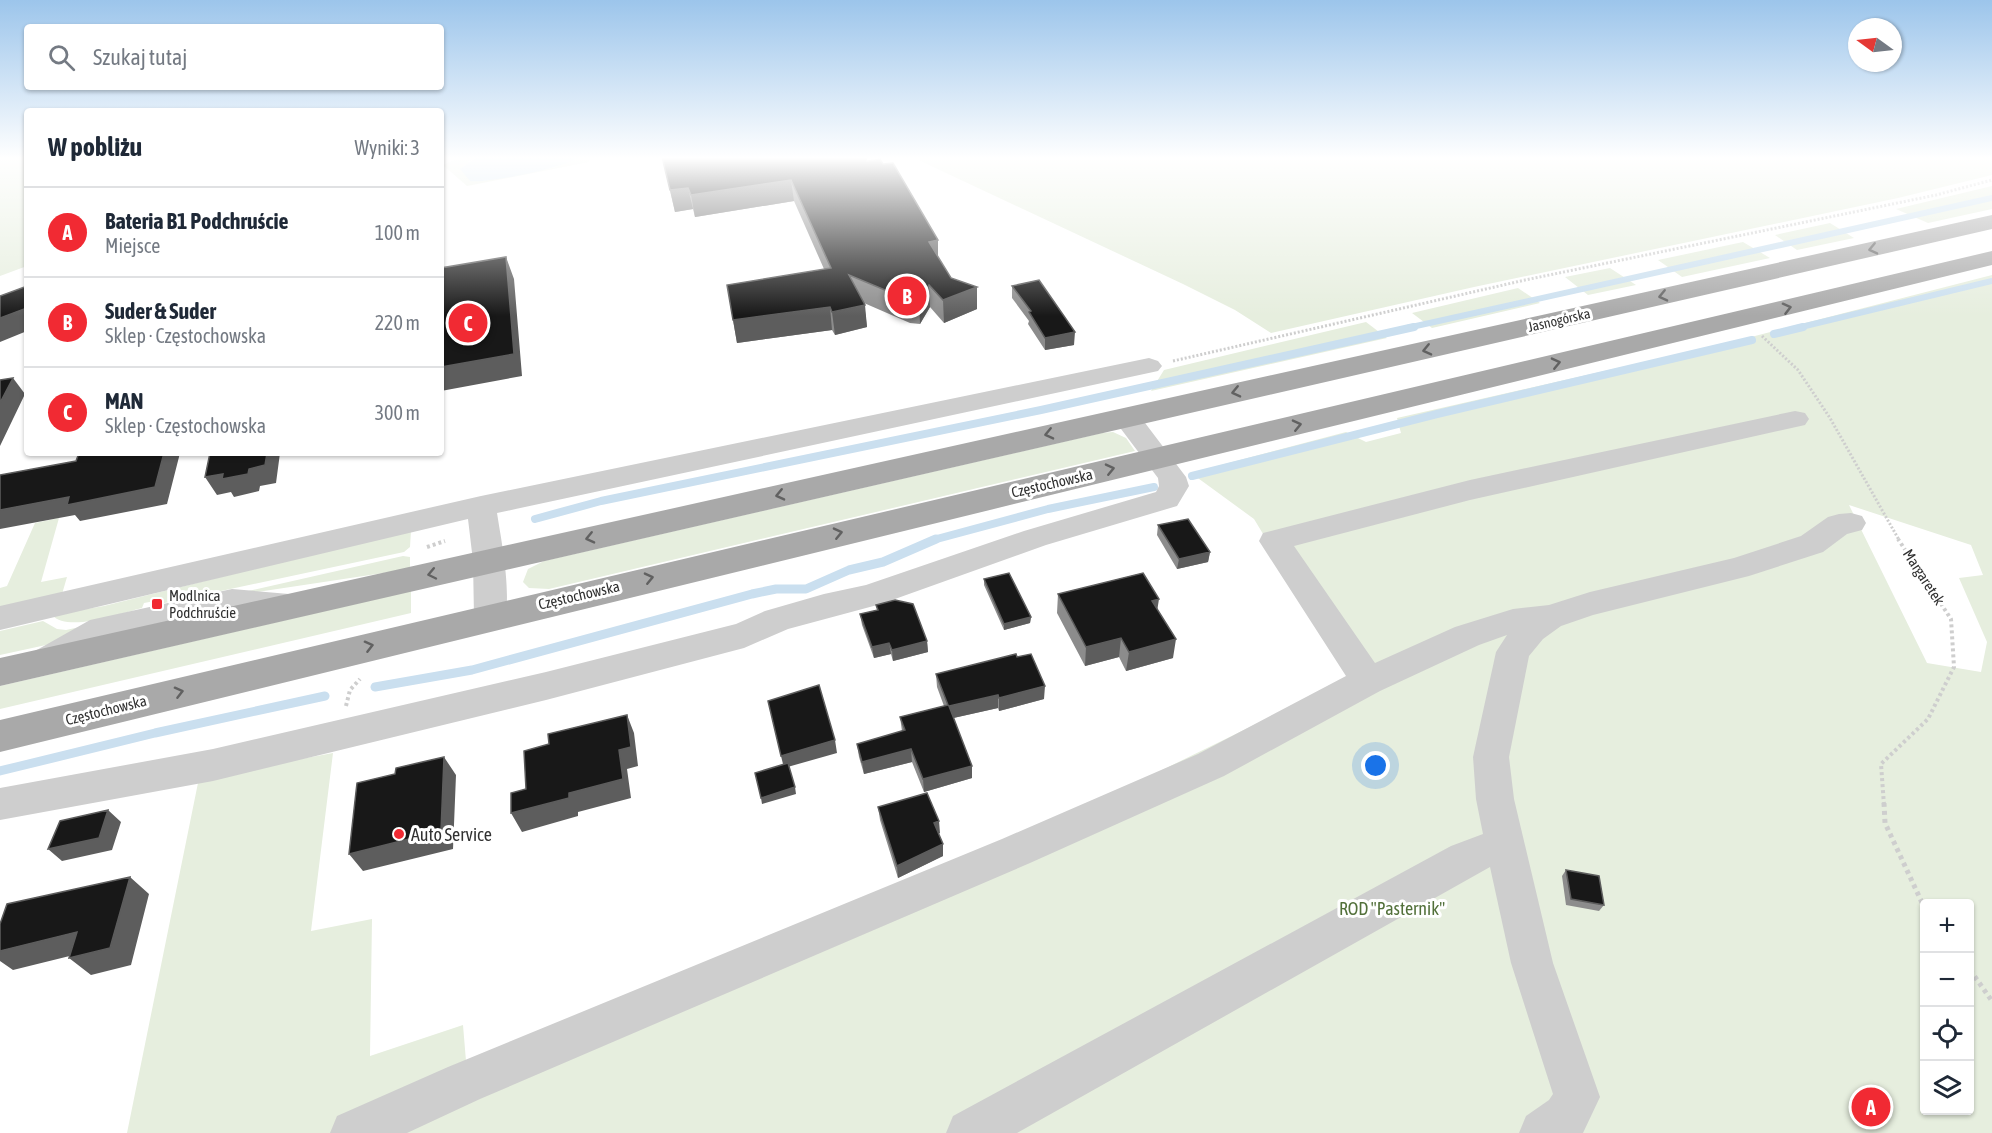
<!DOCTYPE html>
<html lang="pl">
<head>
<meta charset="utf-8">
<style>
  body { margin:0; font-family:"Asap Condensed",sans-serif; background:#f6f6f7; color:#1f2937 }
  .controls { position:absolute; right:18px; bottom:18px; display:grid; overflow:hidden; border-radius:6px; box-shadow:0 2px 4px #0004 }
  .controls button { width:54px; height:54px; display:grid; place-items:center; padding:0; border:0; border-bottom:2px solid #e0e1e3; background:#fff; color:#1f2937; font:30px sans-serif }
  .compass { position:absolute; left:1848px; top:18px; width:54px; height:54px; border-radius:50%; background:#fff; box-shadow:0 2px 4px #0004; rotate:285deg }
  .you { position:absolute; left:1376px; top:766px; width:21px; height:21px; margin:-15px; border:4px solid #fff; border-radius:50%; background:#1a73e8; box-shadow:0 0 0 9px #1a73e833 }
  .badge { display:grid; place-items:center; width:39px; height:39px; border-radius:50%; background:#f12a33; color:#fff; font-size:20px; font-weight:700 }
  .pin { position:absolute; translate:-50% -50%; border:3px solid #fff; box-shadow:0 2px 6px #0006 }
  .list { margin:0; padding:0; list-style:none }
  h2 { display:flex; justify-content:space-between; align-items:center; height:78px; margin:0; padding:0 24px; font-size:26px }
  h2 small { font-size:20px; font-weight:400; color:#747a83 }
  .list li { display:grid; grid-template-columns:39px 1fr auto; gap:18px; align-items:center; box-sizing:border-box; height:90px; padding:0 24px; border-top:2px solid #e0e1e3 }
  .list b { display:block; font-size:22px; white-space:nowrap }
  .list p { margin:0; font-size:20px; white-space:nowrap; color:#747a83 }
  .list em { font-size:20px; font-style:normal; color:#747a83 }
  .icon { flex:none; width:33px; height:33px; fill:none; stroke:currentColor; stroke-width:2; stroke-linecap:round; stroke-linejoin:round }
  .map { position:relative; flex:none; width:1992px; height:1133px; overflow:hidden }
  .search { position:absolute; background:#fff; box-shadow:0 2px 4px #0004; left:24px; top:24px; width:420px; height:66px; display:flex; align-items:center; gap:15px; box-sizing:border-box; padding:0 21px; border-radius:6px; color:#747a83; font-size:22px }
  .panel { position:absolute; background:#fff; box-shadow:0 2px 4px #0004; left:24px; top:108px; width:420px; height:348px; border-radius:6px }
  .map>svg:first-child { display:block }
  .green { fill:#e6eede; fill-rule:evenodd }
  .water { fill:#cadfef }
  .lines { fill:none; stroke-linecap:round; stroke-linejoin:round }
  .stream-far2 { stroke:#cadfef; stroke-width:6 }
  .stream-far1 { stroke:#cadfef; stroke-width:8 }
  .stream { stroke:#cadfef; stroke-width:9 }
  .path-far2 { stroke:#cecece; stroke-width:3; stroke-dasharray:2 2; stroke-linecap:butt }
  .path-far1 { stroke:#cecece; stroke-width:4; stroke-dasharray:3 3; stroke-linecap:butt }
  .path { stroke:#cecece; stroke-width:5; stroke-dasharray:4 4; stroke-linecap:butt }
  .minor { fill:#cecece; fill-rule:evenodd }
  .major { fill:#a9a9a9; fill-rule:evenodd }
  .wall { fill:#8c8c8c }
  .shaded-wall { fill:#5d5d5d }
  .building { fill:#181818; stroke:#5d5d5d; stroke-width:1.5 }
  .oneway { stroke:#616161 }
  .poi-dot { fill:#f12a33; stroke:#fff; stroke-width:2 }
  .labels { text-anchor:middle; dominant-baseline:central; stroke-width:6; stroke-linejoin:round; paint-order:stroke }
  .far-street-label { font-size:14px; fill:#313131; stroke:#fff }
  .street-label { font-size:15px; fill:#313131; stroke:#fff }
  .poi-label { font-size:15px; fill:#313131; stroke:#fff; text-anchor:start }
  .near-poi-label { font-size:18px; fill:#313131; stroke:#fff; text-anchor:start }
  .near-park-label { font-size:18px; fill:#52703a; stroke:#fff }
</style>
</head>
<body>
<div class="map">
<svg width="1992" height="1133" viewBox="0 0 1992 1133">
  <rect width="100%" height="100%" fill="#fff"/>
  <!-- green -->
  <path class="green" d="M10,157H27V266L0,276V161Z
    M460,157H477L467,162C490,165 521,172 543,170C559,168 573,157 588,157L589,162L467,186L443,165Z
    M912,157H1992V175L1898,198L1474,287L1271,333L1235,310L1183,284Z
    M1992,186V209L1928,223L1896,209Z
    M1830,223L1854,238L1797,250L1775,235Z
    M1743,242L1770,258L1682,277L1658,260Z
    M1610,268L1636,285L1588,295L1565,277Z
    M1992,275V1133H127L199,778L333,753L311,931L372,919L370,1056L463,1025L468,1085L1156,773L1350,678L1254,519L1191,473L1346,432L1366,442L1401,433L1397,418L1728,343ZM1849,505L1971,545L1983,575L1959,578L1987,642L1981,672L1927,663ZM1924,904H1970V1110H1924Z
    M1518,288L1540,303L1432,328L1412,313Z
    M1366,322L1387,338L1151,391L1164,370Z
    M1113,432L1126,438L1135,451L549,589L529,588L523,582L528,569L544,561L1102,433Z
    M59,518L41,582L67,577L62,594L0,608V588L7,586L35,523Z
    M411,530L410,547L404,552L160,604V600L144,603L142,608C121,613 68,633 52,615L104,606Z
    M403,556L410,557V569L218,598Z
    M411,591V613L0,709V686Z
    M116,619L46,645L0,655V631L43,621L57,629L66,630Z"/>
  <!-- water -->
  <path class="water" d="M477,157H579C569,167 485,184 470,181L460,169Z"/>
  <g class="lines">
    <!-- stream-far2 -->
    <path class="stream-far2" d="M1407,328L1992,198
      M1797,328L1992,281"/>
    <!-- stream-far1 -->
    <path class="stream-far1" d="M1774,334L1803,327
      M1192,476L1437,414L1752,340
      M535,519L601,501L1041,410L1414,327
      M933,540L1048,509L1154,487"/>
    <!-- stream -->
    <path class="stream" d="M375,687L472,670L752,594L776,589H806L849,570L883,562L936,539
      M0,771L155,733L325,696"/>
    <!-- path-far2 -->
    <path class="path-far2" d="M1762,336L1798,370L1830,418L1899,540
      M1173,361L1525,280L1936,195L1992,180"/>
    <!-- path-far1 -->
    <path class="path-far1" d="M427,547L445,541
      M346,706L350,690L360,679
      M1884,805L1881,764L1928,719L1954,667L1951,619L1898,539"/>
    <!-- path -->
    <path class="path" d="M1884,803L1885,823L1924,907
      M1970,970L1992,1001"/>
    <!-- minor -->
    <path class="minor" d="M1149,358L1158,361L1162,366L1158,371L497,513C501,539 514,603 502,626L490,629L478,626L474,617L473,561L468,519L0,630V606L481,496Z
      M1126,409L1136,411L1186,477L1189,486L1177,506L1046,545L881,604L788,629L744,648L546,700L213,781L0,820V788L213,749L546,672L736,624L765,611L824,594L866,585L1024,531L1156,492L1159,486L1158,478L1112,417L1116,411Z
      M1795,411L1805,413L1809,419L1805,425L1470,500L1294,546L1375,663L1455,627L1513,609L1549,605L1590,592L1734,558L1801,536L1828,517L1839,514L1851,513L1862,516L1866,523L1862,530L1847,534L1823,552L1749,576L1593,615L1561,626L1543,639L1529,656L1509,757L1514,799L1553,963L1600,1097L1583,1133H1519L1526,1116L1549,1100L1553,1094L1511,963L1490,867L1017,1133H946L953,1116L1451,846L1483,834L1476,799L1473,757L1496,652L1507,635L1479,645L1380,691L1224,776L1030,863L480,1099L407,1133H330L337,1116L448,1067L1002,839L1198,754L1346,676L1259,541L1263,533L1470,480Z
      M232,589L289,594L301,598L305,606L301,614L289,618L232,613L112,639L59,669L47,673L35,669L30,660L35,651L90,620Z"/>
    <!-- major -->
    <path class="major" d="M1992,215V229L0,686V658Z
      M1992,251V265L0,752V720Z"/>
  </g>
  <!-- wall -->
  <path class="wall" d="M662,157H865L938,257L951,278L977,309L944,323L930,307L920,324L910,323L864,303L867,327L835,335L832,330L737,343L733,320L824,269L794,201L695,217L693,209L675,212Z
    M1012,286L1074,345L1045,350L1028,324L1029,321L1012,298Z
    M1158,525L1210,552L1208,562L1177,569L1157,535Z
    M984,579L1031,617L1030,623L1004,630L984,585Z
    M1058,594L1157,609L1173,658L1126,671L1119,657L1085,666L1057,613Z
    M876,605L927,641L928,652L893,661L891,654L874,658L862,625L860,614L877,610Z
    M936,674L1044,699L999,711L998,708L953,718L972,778L924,792L912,762L864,774L859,757L857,744L902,731L900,717L944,706L937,687Z
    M878,807L940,833L938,834L943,844V856L898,878L880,820Z
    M1566,870L1604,905L1599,911L1566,905L1562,876Z"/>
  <!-- shaded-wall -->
  <path class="shaded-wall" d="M791,180L794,201L695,217L691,195Z
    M688,188L693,209L675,212L670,190Z
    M938,240V262L929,242Z
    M506,257L514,279L522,376L441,391V367Z
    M929,285L930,307L920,324L919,301Z
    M977,287V309L944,323L943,300Z
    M865,305L867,327L835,335L832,312Z
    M830,307L832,330L737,343L733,320Z
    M27,308V331L0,342V318Z
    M1075,332L1074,345L1045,350V338Z
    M13,378L25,394L0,446V403Z
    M164,453H180L167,504L80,521L75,515L0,529V510L69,497Z
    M267,453H280L276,483L260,486L259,491L234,497L231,492L217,495L205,477L249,469Z
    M1210,552L1208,562L1177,569L1179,559Z
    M1159,599L1156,618L1152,601Z
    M1031,617L1030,623L1004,630V624Z
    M1121,638L1119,657L1085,666L1086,647Z
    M1176,639L1173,658L1126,671L1129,652Z
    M927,641L928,652L893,661L892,650Z
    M889,643L891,654L874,658L872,647Z
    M1045,686L1044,699L999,711V698Z
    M998,695V708L949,719V706Z
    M627,715L634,733L638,766L627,769L631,798L578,812V816L522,832L511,813L569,793L619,750Z
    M835,740L837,753L784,768L781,756Z
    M911,749L912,762L864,774L862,762Z
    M444,757L456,775L453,849L363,871L349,854Z
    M972,766V778L924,792L923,779Z
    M795,787L796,794L762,804L761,798Z
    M108,810L121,822L112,850L62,861L48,849Z
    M939,821L940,833L934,835V823Z
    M943,844V856L898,878L897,866Z
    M130,877L149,894L131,965L91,975L69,958Z
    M77,932L98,949L13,970L0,961V951Z"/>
  <!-- building -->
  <path class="building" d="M662,157H865L867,161L880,159L883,164L893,163L938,240L929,242L951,278L977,287L943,300L929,285L919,301L909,300L849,275L865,305L832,312L830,307L733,320L727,285L831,268L791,180L691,195L688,188L670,190Z
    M506,257L514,354L441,367V268Z
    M1039,280L1075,332L1045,338L1029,312L1031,311L1012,286Z
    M27,286V308L0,318V296Z
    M13,378L0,403V380Z
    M79,453H164L155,487L67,505L69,497L0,510V475L76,461Z
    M210,453H267L265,465L249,469L248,474L222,479L223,474L205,477Z
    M1188,519L1210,552L1179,559L1158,525Z
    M1009,573L1031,617L1004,624L984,579Z
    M1143,573L1159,599L1152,601L1176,639L1129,652L1121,638L1086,647L1058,594Z
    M895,600L913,604L927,641L892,650L889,643L872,647L860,614L878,610L876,605Z
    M1016,654L1017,657L1031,654L1045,686L999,698L998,695L949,706L972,766L923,779L911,749L862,762L857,744L905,730L900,717L948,705L936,674Z
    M819,685L835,740L781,756L768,701Z
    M627,715L631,747L619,750L623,779L569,793V798L511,813V793L526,789L524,751L549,744L548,734Z
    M444,757L441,831L349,854L357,783L395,774L396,768Z
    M788,763L795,787L761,798L755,773Z
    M927,793L939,821L934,823L943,844L897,866L878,807Z
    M108,810L99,838L48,849L60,821Z
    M1566,870L1599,876L1604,905L1571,899Z
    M130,877L110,948L69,958L77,932L0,951V924L7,904Z"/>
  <!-- one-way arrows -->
  <defs><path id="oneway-chevron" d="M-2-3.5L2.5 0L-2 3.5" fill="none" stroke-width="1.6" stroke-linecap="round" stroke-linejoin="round" transform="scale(1.5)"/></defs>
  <g class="oneway">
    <use href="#oneway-chevron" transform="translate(1873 249) rotate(167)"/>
    <use href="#oneway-chevron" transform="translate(1663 296) rotate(167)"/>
    <use href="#oneway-chevron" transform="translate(1787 308) rotate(-14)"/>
    <use href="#oneway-chevron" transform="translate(1427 350) rotate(167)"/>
    <use href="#oneway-chevron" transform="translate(1556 363) rotate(-13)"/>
    <use href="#oneway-chevron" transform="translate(1236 392) rotate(167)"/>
    <use href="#oneway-chevron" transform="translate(1297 425) rotate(-13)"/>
    <use href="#oneway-chevron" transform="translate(1049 434) rotate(167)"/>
    <use href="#oneway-chevron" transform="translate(1110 469) rotate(-13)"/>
    <use href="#oneway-chevron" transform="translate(780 495) rotate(167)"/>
    <use href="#oneway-chevron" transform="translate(838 533) rotate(-13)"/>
    <use href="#oneway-chevron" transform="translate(590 538) rotate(167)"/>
    <use href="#oneway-chevron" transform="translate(432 574) rotate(168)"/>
    <use href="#oneway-chevron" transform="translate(649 578) rotate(-13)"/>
    <use href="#oneway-chevron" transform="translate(369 646) rotate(-14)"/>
    <use href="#oneway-chevron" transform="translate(179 692) rotate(-14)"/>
  </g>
  <!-- sky -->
  <linearGradient id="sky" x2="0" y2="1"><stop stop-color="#9cc5eb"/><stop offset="0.5" stop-color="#fff"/><stop offset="1" stop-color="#fff" stop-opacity="0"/></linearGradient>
  <rect width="1992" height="316" fill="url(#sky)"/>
  <!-- markers -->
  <g class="poi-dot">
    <rect x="151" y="598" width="12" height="12" rx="3"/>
    <circle cx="399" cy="834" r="6"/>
  </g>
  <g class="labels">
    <!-- far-street labels -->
    <g class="far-street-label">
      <text transform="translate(1559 320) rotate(-13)">Jasnogórska</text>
    </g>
    <!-- street labels -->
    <g class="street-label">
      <text transform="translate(1052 483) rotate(-13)">Częstochowska</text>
      <text transform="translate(1924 577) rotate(57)">Margaretek</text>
      <text transform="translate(579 595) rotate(-13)">Częstochowska</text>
      <text transform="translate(106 710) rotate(-14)">Częstochowska</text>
    </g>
    <!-- poi labels -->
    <g class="poi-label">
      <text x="169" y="595">Modlnica<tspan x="169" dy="17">Podchruście</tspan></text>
    </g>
    <!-- near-poi labels -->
    <g class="near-poi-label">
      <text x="411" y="834">Auto Service</text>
    </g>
    <!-- near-park labels -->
    <g class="near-park-label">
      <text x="1392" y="908">ROD "Pasternik"</text>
    </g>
  </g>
</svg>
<div class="controls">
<button>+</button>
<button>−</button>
<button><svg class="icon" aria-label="locate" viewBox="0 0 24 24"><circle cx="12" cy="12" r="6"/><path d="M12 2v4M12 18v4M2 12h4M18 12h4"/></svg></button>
<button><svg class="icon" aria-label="layers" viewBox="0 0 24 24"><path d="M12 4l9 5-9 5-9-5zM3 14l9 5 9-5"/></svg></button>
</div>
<svg class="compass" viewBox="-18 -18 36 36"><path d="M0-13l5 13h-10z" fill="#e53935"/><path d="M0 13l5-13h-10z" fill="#747a83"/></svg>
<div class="you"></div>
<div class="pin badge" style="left:1871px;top:1107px">A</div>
<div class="pin badge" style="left:907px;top:296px">B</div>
<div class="pin badge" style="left:468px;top:323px">C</div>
<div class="search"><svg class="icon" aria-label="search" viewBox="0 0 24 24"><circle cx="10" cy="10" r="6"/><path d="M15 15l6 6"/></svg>Szukaj tutaj</div>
<section class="panel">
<h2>W pobliżu<small>Wyniki: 3</small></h2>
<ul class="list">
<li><span class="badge">A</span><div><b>Bateria B1 Podchruście</b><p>Miejsce</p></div><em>100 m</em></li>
<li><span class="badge">B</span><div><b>Suder &amp; Suder</b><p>Sklep · Częstochowska</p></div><em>220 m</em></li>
<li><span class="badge">C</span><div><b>MAN</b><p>Sklep · Częstochowska</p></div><em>300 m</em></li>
</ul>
</section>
</div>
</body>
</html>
